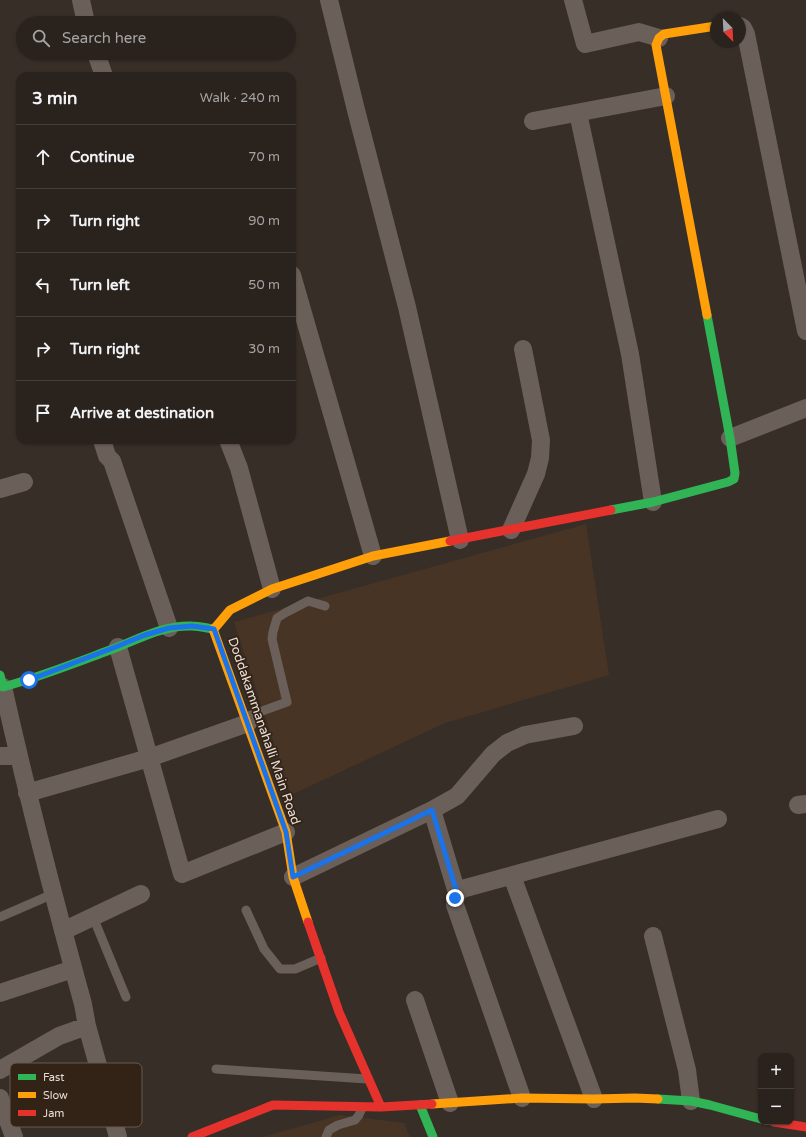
<!DOCTYPE html>
<html lang="en">
<head>
<meta charset="utf-8">
<style>
  body { margin:0; font-family:"Varela Round",sans-serif; background:#352f2a; color:#f1f3f6 }
  .controls { position:absolute; right:12px; bottom:12px; display:grid; overflow:hidden; border-radius:8px; box-shadow:0 1px 3px #0004 }
  .controls button { width:36px; height:36px; display:grid; place-items:center; padding:0; border:0; border-bottom:1px solid #453f3b; background:#29221d; color:#f1f3f6; font:20px sans-serif }
  .compass { position:absolute; left:710px; top:12px; width:36px; height:36px; border-radius:50%; background:#29221d; box-shadow:0 1px 3px #0004; rotate:156deg }
  .stop { position:absolute; width:12px; height:12px; margin:-9px; border:3px solid #1a73e8; border-radius:50%; background:#fff }
  .stop.end { background:#1a73e8; border-color:#fff; box-shadow:0 1px 4px #0008 }
  .list { margin:0; padding:0; list-style:none }
  h2 { display:flex; justify-content:space-between; align-items:center; height:52px; margin:0; padding:0 16px; font-size:17px }
  h2 small { font-size:13px; font-weight:400; color:#a5a4a4 }
  .list li { display:grid; grid-template-columns:26px 1fr auto; gap:12px; align-items:center; box-sizing:border-box; height:64px; padding:0 16px; border-top:1px solid #453f3b }
  .list b { display:block; font-size:15px; white-space:nowrap }
  .list em { font-size:13px; font-style:normal; color:#a5a4a4 }
  .icon { flex:none; width:22px; height:22px; fill:none; stroke:currentColor; stroke-width:2; stroke-linecap:round; stroke-linejoin:round }
  .map { position:relative; flex:none; width:806px; height:1137px; overflow:hidden }
  .search { position:absolute; background:#29221d; box-shadow:0 1px 3px #0004; left:16px; top:16px; width:280px; height:44px; display:flex; align-items:center; gap:10px; box-sizing:border-box; padding:0 14px; border-radius:22px; color:#a5a4a4; font-size:15px }
  .panel { position:absolute; background:#29221d; box-shadow:0 1px 3px #0004; left:16px; top:72px; width:280px; height:372px; border-radius:12px }
  .map>svg:first-child { display:block }
  .built { fill:#473424 }
  .lines { fill:none; stroke-linecap:round; stroke-linejoin:round }
  .lane { stroke:#6a5f59; stroke-width:9 }
  .street { stroke:#6a5f59; stroke-width:18 }
  .fast { stroke:#30b455; stroke-width:9 }
  .slow { stroke:#ff9f0a; stroke-width:9 }
  .jam { stroke:#e5322d; stroke-width:9 }
  .route { stroke:#1a73e8; stroke-width:5 }
  .labels { text-anchor:middle; dominant-baseline:central; stroke-width:3.5; stroke-linejoin:round; paint-order:stroke }
  .street-label { font-size:13px; fill:#e8ddd5; stroke:#332317 }
  .key { fill:#332317; stroke:#695b50; stroke-width:1 }
  .key-label { font-size:11px; fill:#e8ddd5 }
</style>
</head>
<body>
<div class="map">
<svg width="806" height="1137" viewBox="0 0 806 1137">
  <rect width="100%" height="100%" fill="#372e27"/>
  <!-- built -->
  <path class="built" d="M586,524L609,675L445,723L291,795L234,622Z
    M340,1115L404,1123L410,1137H263Z"/>
  <g class="lines">
    <!-- lane -->
    <path class="lane" d="M246,717L287,702L272,639L273,632L277,618L285,613L308,601L325,606
      M246,910L264,949L280,969H295L321,958
      M0,917L53,894
      M93,917L126,997
      M216,1069L367,1079
      M326,1137L329,1130L338,1125L355,1120L359,1115L362,1108"/>
    <!-- street -->
    <path class="street" d="M81,0L86,23
      M329,0L356,110L407,307L460,540
      M573,0L585,44L639,32L659,38
      M740,26L743,28L746,34L806,331
      M96,53L104,76
      M578,113L630,354L653,502
      M533,121L666,96
      M292,275L373,556
      M730,438L806,408
      M102,440L107,456L112,461L169,628
      M228,440L239,468L272,589
      M0,489L24,482
      M511,530L536,474L540,458L541,440L523,349
      M118,647L182,874L286,832
      M0,756H18
      M27,793L149,758L248,723
      M798,805L806,804
      M432,810L457,893
      M512,876L594,1099
      M293,877L432,810L457,796L493,754L507,743L525,735L574,726
      M63,931L141,894
      M653,936L687,1070L691,1101
      M0,993L73,969
      M415,1000L450,1103
      M87,1026L118,1137
      M0,1070L59,1036L87,1026L83,1004C54,899 27,794 3,687
      M0,1098L14,1137
      M522,1098L455,905C455,897 456,894 462,889L718,819"/>
    <!-- fast -->
    <path class="fast" d="M611,510L653,502L728,482L734,479L735,473L730,438L707,315
      M0,675L3,687C40,677 75,663 110,650C137,640 162,625 192,626C199,626 206,628 213,629
      M658,1099L691,1101L710,1105L761,1119
      M420,1105L433,1137"/>
    <!-- slow -->
    <path class="slow" d="M707,315L656,45L659,38L664,34L716,26
      M213,629L286,832L293,877L308,922
      M214,629L230,610L272,589L373,556L450,541
      M432,1104L522,1098L594,1099L635,1098L658,1099"/>
    <!-- jam -->
    <path class="jam" d="M450,541L611,510
      M308,922L339,1012L381,1107
      M774,1122L806,1127
      M192,1137L273,1105L381,1107L432,1104"/>
  </g>
  <g class="lines">
    <!-- route -->
    <path class="route" d="M29,680L118,646L145,635L169,628L192,626L214,629L286,832L293,877L432,810L457,893L455,898"/>
  </g>
  <g class="labels">
    <!-- street labels -->
    <g class="street-label">
      <text transform="translate(264 731) rotate(71)">Doddakammanahalli Main Road</text>
    </g>
  </g>
  <!-- legend -->
  <rect x="10" y="1063" width="132" height="64" rx="6" class="key"/>
  <rect x="18" y="1074" width="18" height="6" fill="#30b455"/>
  <rect x="18" y="1092" width="18" height="6" fill="#ff9f0a"/>
  <rect x="18" y="1110" width="18" height="6" fill="#e5322d"/>
  <g class="key-label">
    <text x="43" y="1081">Fast</text>
    <text x="43" y="1099">Slow</text>
    <text x="43" y="1117">Jam</text>
  </g>
</svg>
<div class="controls">
<button>+</button>
<button>−</button>
</div>
<svg class="compass" viewBox="-18 -18 36 36"><path d="M0-13l5 13h-10z" fill="#e53935"/><path d="M0 13l5-13h-10z" fill="#a5a4a4"/></svg>
<div class="stop" style="left:29px;top:680px"></div>
<div class="stop end" style="left:455px;top:898px"></div>
<div class="search"><svg class="icon" aria-label="search" viewBox="0 0 24 24"><circle cx="10" cy="10" r="6"/><path d="M15 15l6 6"/></svg>Search here</div>
<section class="panel">
<h2>3 min<small>Walk · 240 m</small></h2>
<ul class="list">
<li><svg class="icon" aria-label="ahead" viewBox="0 0 24 24"><path d="M12 20V5M6 11l6-6 6 6"/></svg><div><b>Continue</b></div><em>70 m</em></li>
<li><svg class="icon" aria-label="right" viewBox="0 0 24 24"><path d="M7 20v-9h11M14 6l5 5-5 5"/></svg><div><b>Turn right</b></div><em>90 m</em></li>
<li><svg class="icon" aria-label="left" viewBox="0 0 24 24"><path d="M17 20v-9H6M10 6l-5 5 5 5"/></svg><div><b>Turn left</b></div><em>50 m</em></li>
<li><svg class="icon" aria-label="right" viewBox="0 0 24 24"><path d="M7 20v-9h11M14 6l5 5-5 5"/></svg><div><b>Turn right</b></div><em>30 m</em></li>
<li><svg class="icon" aria-label="arrive" viewBox="0 0 24 24"><path d="M6 21V4h12l-3 4 3 4H6"/></svg><div><b>Arrive at destination</b></div></li>
</ul>
</section>
</div>
</body>
</html>
